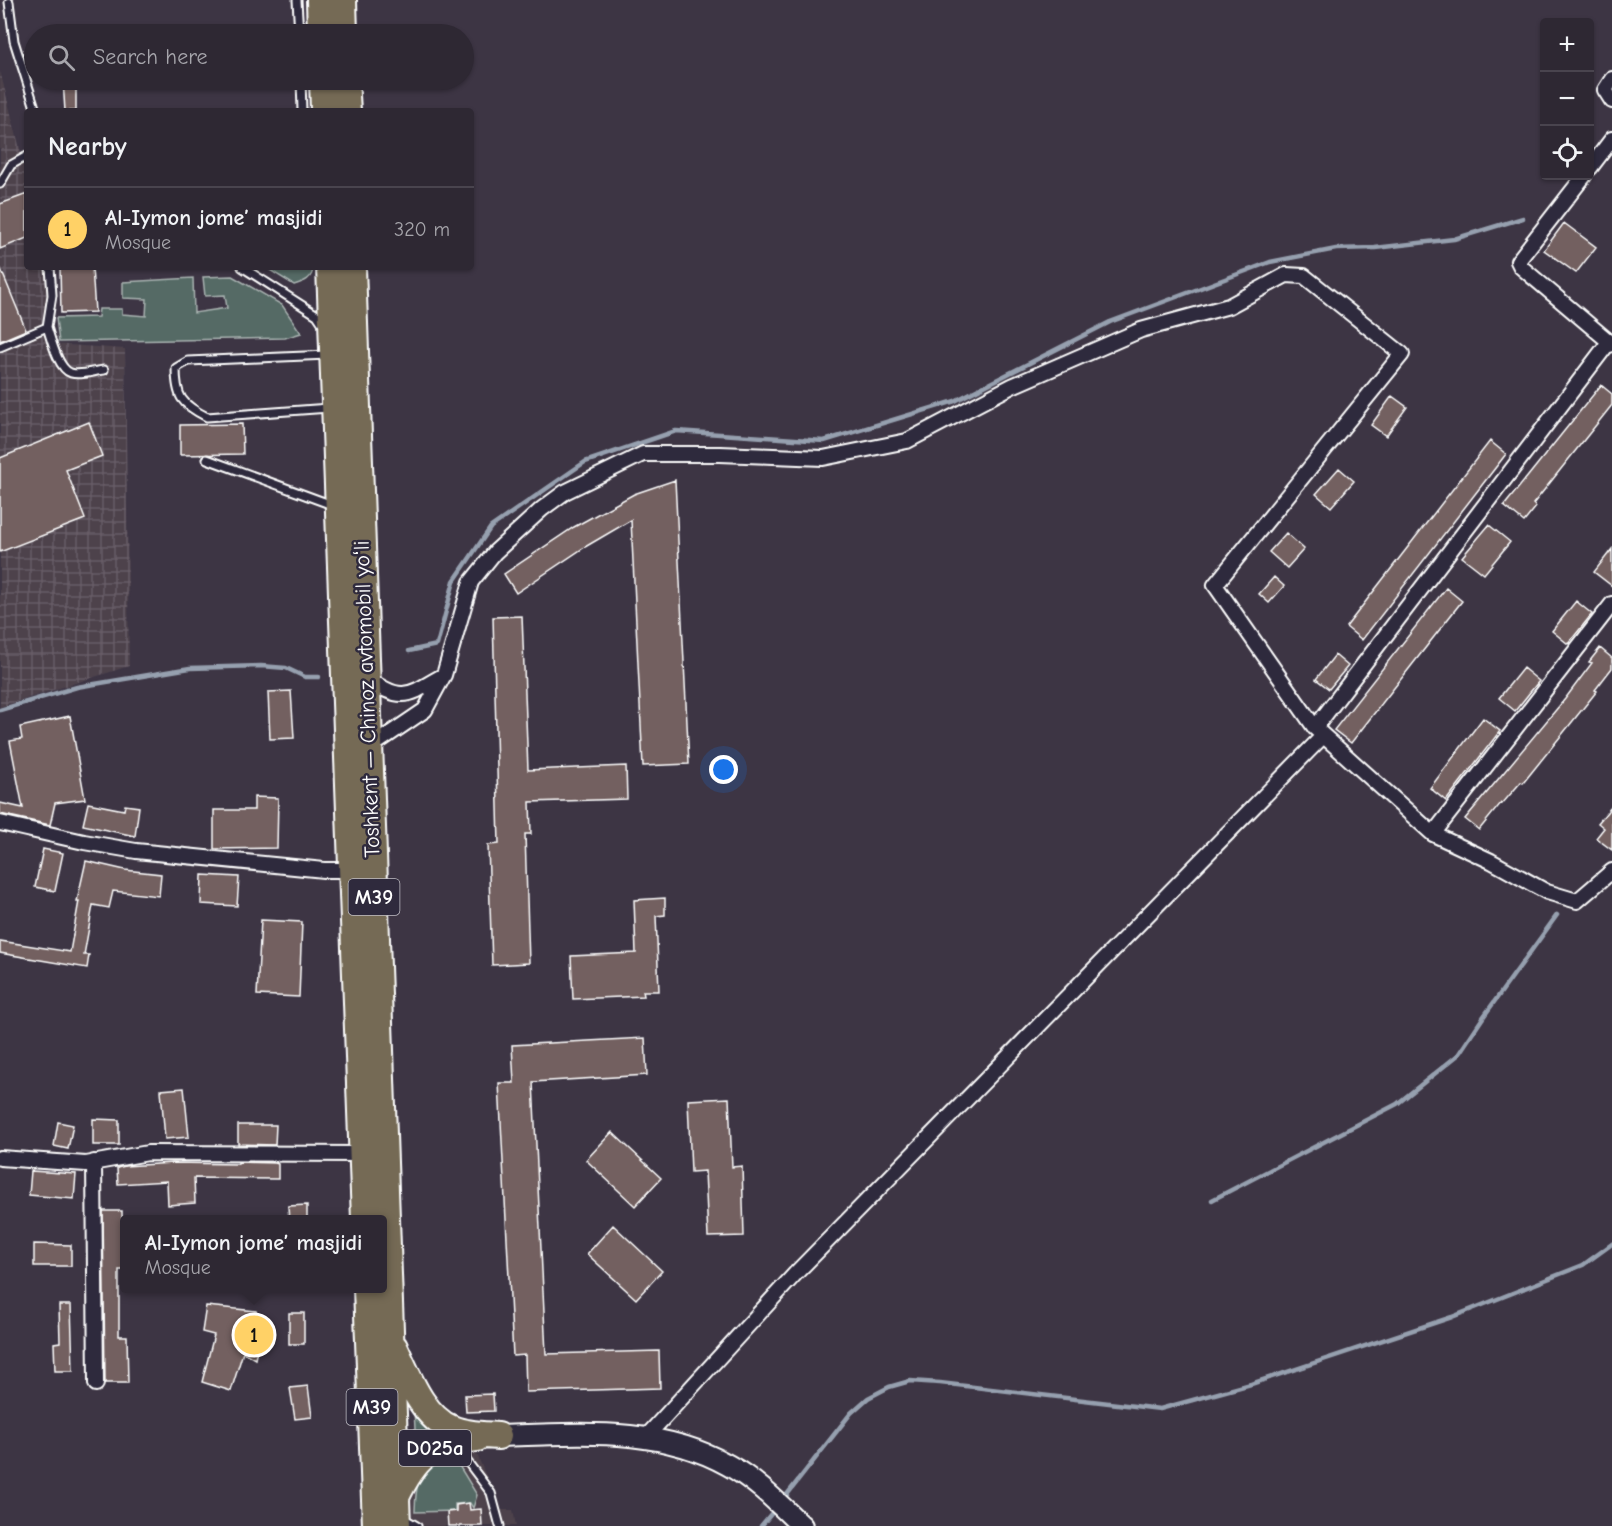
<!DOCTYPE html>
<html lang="en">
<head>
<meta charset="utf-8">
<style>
  body { margin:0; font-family:"Comic Neue",sans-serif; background:#36303b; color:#f1f3f6 }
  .controls { position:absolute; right:18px; top:18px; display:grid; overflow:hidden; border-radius:6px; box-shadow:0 2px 4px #0004 }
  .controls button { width:54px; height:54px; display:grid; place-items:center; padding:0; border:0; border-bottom:2px solid #49444e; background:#2e2833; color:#f1f3f6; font:30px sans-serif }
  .you { position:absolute; left:724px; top:770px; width:21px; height:21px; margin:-15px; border:4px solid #fff; border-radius:50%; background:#1a73e8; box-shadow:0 0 0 9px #1a73e833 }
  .badge { display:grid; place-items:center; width:39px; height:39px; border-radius:50%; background:#ffd166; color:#111; font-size:20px; font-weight:700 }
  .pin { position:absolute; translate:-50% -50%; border:3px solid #fff; box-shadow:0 2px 6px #0006 }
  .popup { position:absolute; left:120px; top:1215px; width:267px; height:78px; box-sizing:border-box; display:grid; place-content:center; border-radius:6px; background:#2e2833; filter:drop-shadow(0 2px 4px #0005); font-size:20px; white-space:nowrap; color:#a7a6ac }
  .popup b { font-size:22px; color:#f1f3f6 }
  .popup::after { content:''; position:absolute; left:50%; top:100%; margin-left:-12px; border:12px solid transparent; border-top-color:#2e2833 }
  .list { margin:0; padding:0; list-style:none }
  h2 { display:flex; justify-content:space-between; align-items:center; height:78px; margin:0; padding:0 24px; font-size:26px }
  h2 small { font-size:20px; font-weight:400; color:#a7a6ac }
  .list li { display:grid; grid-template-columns:39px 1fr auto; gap:18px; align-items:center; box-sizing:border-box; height:84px; padding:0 24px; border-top:2px solid #49444e }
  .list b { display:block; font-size:22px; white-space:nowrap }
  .list p { margin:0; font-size:20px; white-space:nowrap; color:#a7a6ac }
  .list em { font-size:20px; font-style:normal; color:#a7a6ac }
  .icon { flex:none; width:33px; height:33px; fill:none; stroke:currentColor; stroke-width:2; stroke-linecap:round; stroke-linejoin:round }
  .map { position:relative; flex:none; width:1612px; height:1526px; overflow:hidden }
  .search { position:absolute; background:#2e2833; box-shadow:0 2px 4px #0004; left:24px; top:24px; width:450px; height:66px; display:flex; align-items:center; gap:15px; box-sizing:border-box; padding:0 21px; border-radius:33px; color:#a7a6ac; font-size:22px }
  .panel { position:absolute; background:#2e2833; box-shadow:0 2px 4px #0004; left:24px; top:108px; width:450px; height:162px; border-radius:6px }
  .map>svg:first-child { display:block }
  .built { fill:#4d424c }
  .industrial { fill:url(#industrial-grid) }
  .green { fill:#546a65; stroke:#aab4b2; stroke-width:1.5 }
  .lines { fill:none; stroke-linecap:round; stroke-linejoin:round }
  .stream { stroke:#96a0af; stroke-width:4.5 }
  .building { fill:#736060; stroke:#fff; stroke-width:1.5 }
  .lane-casing { stroke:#fff; stroke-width:11 }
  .street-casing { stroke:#fff; stroke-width:18 }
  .secondary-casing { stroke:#fff; stroke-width:24 }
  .highway-casing { stroke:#fff; stroke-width:30 }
  .lane { stroke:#2f2a3d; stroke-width:7 }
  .street { stroke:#2f2a3d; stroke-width:14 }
  .secondary { stroke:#2f2a3d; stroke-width:20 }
  .highway { stroke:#746b55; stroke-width:26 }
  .labels { text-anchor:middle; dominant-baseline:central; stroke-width:5; stroke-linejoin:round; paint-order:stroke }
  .shield { fill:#2f2a3d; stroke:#c1bfc5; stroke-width:1.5 }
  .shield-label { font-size:21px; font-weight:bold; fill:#fff }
  .street-label { font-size:22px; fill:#fff; stroke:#2f2a3d }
</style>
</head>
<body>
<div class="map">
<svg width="1612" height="1526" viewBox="0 0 1612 1526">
  <defs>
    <pattern id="industrial-grid" width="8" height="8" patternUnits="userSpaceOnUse" patternTransform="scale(1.5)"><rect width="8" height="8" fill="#4d424c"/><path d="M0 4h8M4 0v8" fill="none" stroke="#685e67"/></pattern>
  </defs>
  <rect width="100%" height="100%" fill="#3d3544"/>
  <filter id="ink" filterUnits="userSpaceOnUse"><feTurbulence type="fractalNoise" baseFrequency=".0167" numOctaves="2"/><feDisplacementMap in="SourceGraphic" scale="12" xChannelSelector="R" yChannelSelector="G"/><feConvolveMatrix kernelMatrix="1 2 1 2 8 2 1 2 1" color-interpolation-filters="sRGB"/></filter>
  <g filter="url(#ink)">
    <!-- built -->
    <path class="built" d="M476,1452L500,1510H513L516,1526H405L402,1458Z"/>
    <!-- industrial -->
    <path class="industrial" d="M0,71L27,176V267H45L54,344L125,349L129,666L0,707Z"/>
    <!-- green -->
    <path class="green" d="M265,267H313C313,279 304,282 294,285Z
      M232,276L282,305L301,333L285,338L59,342L56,318L98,317L99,309H122V314L146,316L147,299L123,298V282L193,278L194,313L227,308L225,295L205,296L203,277Z
      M414,1409L433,1432L416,1449Z
      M447,1452L455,1459L477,1495L473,1508L470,1503L455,1504V1511L415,1512C416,1475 419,1476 447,1452Z"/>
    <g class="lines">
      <!-- stream -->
      <path class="stream" d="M409,651L437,645L454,581L491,527L585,462L676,431L824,441L955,401L1110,322L1270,262L1336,249L1375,248L1454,239L1523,218
        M0,710L77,687L190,668L261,666L286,668L305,677H319
        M1212,1200L1397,1104L1458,1055L1484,1016L1557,915
        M782,1501L851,1413L868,1398L889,1387L910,1381L940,1383L1160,1409L1251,1384L1452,1317L1583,1265L1612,1244
        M761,1526L776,1508"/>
    </g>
    <!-- building -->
    <path class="building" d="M63,80H76V111H65Z
      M27,194V238L0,249V204Z
      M1564,223L1596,247L1576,273L1544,250Z
      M0,267L26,330L0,341Z
      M60,267H92L95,312L61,313Z
      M1601,385L1612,394V405L1533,504L1536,507L1524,522L1504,506Z
      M1392,396L1407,407L1386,436L1371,425Z
      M89,422L102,456L66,470L85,519L0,552V458Z
      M242,424L243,454L180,455V425Z
      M1490,441L1506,454L1362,640L1346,627Z
      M1339,468L1354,481L1331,507L1316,494Z
      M675,480L689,764L643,766L631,520L585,547L516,593L504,574L574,527L634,494Z
      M1489,525L1510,542L1484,574L1462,557Z
      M1286,533L1304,549L1287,568L1269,552Z
      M1612,549V586L1594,572Z
      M1274,577L1284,586L1269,603L1259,594Z
      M1446,588L1462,601L1351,743L1334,730Z
      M1576,601L1592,614L1568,644L1552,631Z
      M522,616L528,770L626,766L627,799L530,802L531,834H525L529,963L492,965L488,845L499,844L493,617Z
      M1600,648L1612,658V668L1595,690L1597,691L1523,783L1521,782L1502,804L1501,803L1479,830L1465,819L1565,699L1592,663L1589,662Z
      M1335,655L1348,666L1329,689L1316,679Z
      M1523,668L1539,681L1515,711L1499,698Z
      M291,691L294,738L270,739L268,692Z
      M70,716L85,799L55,803L50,825L0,814V803L23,808L10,741L22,739L20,727Z
      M1483,718L1500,731L1446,801L1430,788Z
      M254,797L278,798L277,848L214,849V810H254Z
      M88,803L124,810L125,805L139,807L135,836L83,825Z
      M1612,806V850L1596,838L1604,828L1598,823Z
      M43,849L63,853L55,891L35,887Z
      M86,861L125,870L161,874L159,896L113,891L109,908L93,905L84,955H89L87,968L0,953V941L70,952L79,901H77Z
      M202,875L239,877L237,906L201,904Z
      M665,898V915L656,916L659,991H643L644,996L573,999L571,956L636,953L634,900Z
      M261,920L302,922L299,997L257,995Z
      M645,1038L647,1075L533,1082L546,1354L659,1351L660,1388L526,1392L525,1355L513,1356L499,1083H514L512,1045Z
      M184,1088L189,1137L165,1139L161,1090Z
      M729,1098L732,1167L742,1166L744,1236L708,1237L705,1171L691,1172L688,1100Z
      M93,1119L119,1120V1145H93Z
      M58,1122L73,1125L68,1149L54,1146Z
      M238,1125H276L275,1145L238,1144Z
      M612,1132L661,1178L635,1206L586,1160Z
      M238,1162L275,1163L278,1164V1179L194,1178L195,1203L168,1205L167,1181L118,1184L117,1168L125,1166L173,1163L238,1164Z
      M31,1171L76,1174L74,1199L29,1195Z
      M307,1205V1220H289L288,1206Z
      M103,1211H122L123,1270H119V1336H127L128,1383H105Z
      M613,1225L662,1271L636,1299L587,1254Z
      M34,1244L71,1245V1266H34Z
      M59,1305H71L73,1371H55L54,1343L60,1342Z
      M206,1306L256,1311L262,1328L255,1359L243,1352L231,1391L202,1382L214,1335L202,1332Z
      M289,1313H304V1344H289Z
      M308,1386L312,1417L295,1419L290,1388Z
      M493,1394L494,1411L466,1412L465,1395Z
      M469,1503L470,1510L481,1509L482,1526H448L447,1512L456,1511V1505Z"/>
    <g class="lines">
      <!-- lane casing -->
      <g class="lane-casing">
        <path id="lane" d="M297,0L299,34
          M9,2L14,41L36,111
          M301,80L302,111
          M0,184L11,165L27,156
          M242,267L317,315L323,324
          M47,327C51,339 58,369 71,373C81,376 94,371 104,370
          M0,347L47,327L52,295L50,267
          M328,355L188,361L176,368C176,397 181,404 207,417L329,408
          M207,459L335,506
          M457,1448L491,1493L500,1526
          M403,1518L417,1526"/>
      </g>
      <!-- street casing -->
      <g class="street-casing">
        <path id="street" d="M1612,79L1605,90L1612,101
          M1590,168L1612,139
          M1584,176L1518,261L1521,267L1612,344
          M367,678C403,704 409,695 444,675
          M1315,728L1606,346L1612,344
          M369,748L425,710L444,675L471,582L495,552L542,509L565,492L643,454H720L823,458L907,441L1012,386L1141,330L1229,306L1286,275L1304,276L1402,354L1215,585L1315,728L1433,834L1491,861L1547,892L1577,901L1612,871
          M0,823L84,842L136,851L324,870H352
          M1433,834L1612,604
          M0,1158L86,1164L148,1153L362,1154
          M94,1162L96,1384
          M646,1437L795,1274L1323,736"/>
      </g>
      <!-- secondary casing -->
      <g class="secondary-casing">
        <path id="secondary" d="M498,1436C576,1434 657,1425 728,1465C756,1480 779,1504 802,1526"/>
      </g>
      <!-- highway casing -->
      <g class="highway-casing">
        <path id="highway" d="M320,0L321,34
          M343,0L344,34
          M323,80L324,111
          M345,80L347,111
          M330,267L365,1220
          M352,267L397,1526
          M367,1288L376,1526
          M394,1347C407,1374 422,1417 452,1429C466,1435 483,1435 498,1436
          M396,1497C415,1456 431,1443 477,1438"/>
      </g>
      <!-- lane -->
      <use href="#lane" class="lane"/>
      <!-- street -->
      <use href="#street" class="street"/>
      <!-- secondary -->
      <use href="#secondary" class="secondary"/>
      <!-- highway -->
      <use href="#highway" class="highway"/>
    </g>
  </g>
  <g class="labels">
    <!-- shield labels -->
    <g class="shield">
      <rect x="348.5" y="879" width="51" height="36" rx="4.5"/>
      <rect x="346.5" y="1389" width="51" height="36" rx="4.5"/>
      <rect x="399" y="1430" width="72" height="36" rx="4.5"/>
    </g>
    <g class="shield-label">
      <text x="374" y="897">M39</text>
      <text x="372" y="1407">M39</text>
      <text x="435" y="1448">D025a</text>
    </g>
    <!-- street labels -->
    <g class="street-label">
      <text transform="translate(367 699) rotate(-92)">Toshkent — Chinoz avtomobil yoʻli</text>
    </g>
  </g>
</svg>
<div class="controls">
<button>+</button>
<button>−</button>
<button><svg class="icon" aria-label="locate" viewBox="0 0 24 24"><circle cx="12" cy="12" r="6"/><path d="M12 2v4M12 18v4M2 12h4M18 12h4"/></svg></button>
</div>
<div class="you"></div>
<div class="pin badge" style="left:254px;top:1335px">1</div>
<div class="popup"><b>Al-Iymon jome’ masjidi</b>Mosque</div>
<div class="search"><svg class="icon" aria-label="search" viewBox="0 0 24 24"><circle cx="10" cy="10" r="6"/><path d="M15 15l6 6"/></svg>Search here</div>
<section class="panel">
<h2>Nearby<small></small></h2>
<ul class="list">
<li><span class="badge">1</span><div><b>Al-Iymon jome’ masjidi</b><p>Mosque</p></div><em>320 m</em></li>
</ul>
</section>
</div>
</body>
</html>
